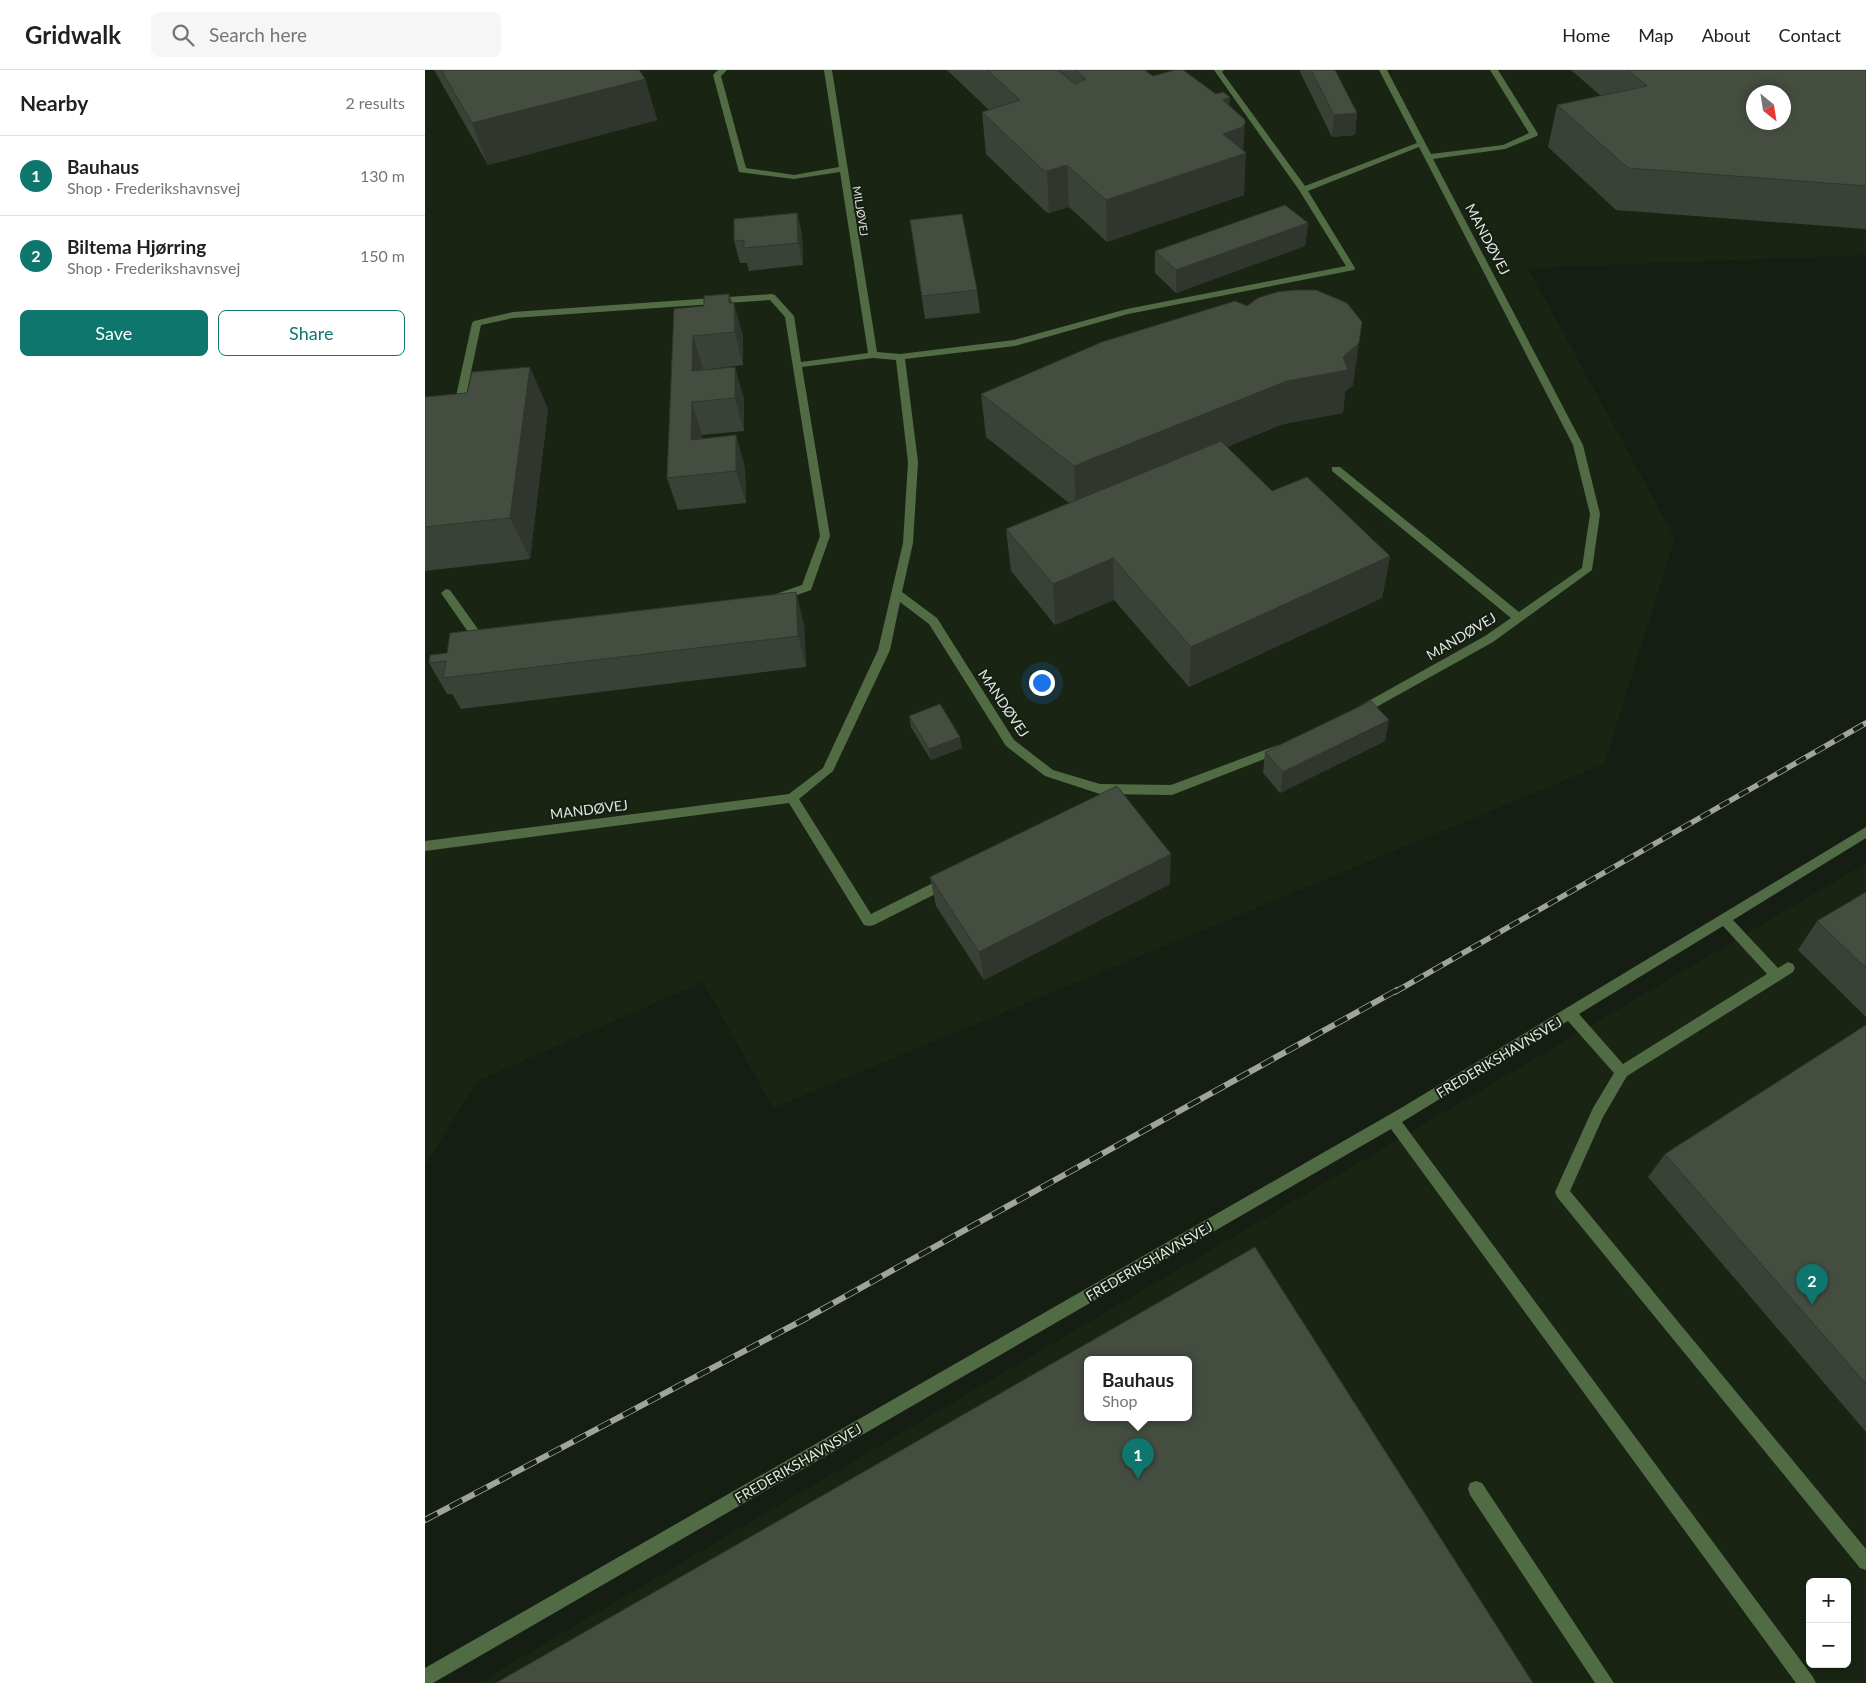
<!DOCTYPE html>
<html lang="en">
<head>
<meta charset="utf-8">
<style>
  body { margin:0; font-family:Lato,sans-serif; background:#f6f6f6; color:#202124 }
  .controls { position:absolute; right:15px; bottom:15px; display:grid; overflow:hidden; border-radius:8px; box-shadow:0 2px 8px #0003 }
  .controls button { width:45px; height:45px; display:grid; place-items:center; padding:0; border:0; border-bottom:1px solid #e0e0e0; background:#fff; color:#202124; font:25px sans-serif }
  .compass { position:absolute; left:1321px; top:15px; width:45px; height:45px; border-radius:50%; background:#fff; box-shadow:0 2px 8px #0003; rotate:150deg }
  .you { position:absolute; left:616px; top:612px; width:18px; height:18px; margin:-12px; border:4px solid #fff; border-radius:50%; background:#1a73e8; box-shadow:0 0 0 8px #1a73e833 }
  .badge { display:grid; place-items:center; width:32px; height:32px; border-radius:50%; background:#0f766e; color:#fff; font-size:16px; font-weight:700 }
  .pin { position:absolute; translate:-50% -41px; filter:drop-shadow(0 1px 2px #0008) }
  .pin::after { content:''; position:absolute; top:26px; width:18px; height:15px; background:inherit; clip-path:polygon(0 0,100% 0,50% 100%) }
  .popup { position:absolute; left:659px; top:1286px; width:108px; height:65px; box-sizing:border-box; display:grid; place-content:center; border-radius:8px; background:#fff; filter:drop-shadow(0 1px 4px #0005); font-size:16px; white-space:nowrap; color:#757577 }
  .popup b { font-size:19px; color:#202124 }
  .popup::after { content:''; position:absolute; left:50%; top:100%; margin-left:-10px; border:10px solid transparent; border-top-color:#fff }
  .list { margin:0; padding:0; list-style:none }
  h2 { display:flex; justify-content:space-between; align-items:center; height:65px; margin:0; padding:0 20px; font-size:21px }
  h2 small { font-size:16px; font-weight:400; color:#757577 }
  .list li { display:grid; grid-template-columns:32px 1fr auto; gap:15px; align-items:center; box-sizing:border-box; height:80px; padding:0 20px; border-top:1px solid #e0e0e0 }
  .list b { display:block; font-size:19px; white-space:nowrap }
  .list p { margin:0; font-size:16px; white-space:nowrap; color:#757577 }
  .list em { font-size:16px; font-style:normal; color:#757577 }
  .actions { display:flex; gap:10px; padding:15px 20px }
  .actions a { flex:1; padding:11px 0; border:1px solid #0f766e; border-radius:8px; text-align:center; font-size:18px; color:#0f766e }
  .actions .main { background:#0f766e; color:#fff }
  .icon { flex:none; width:28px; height:28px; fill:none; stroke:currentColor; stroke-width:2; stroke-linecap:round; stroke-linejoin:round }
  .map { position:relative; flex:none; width:1441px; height:1613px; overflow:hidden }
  header { display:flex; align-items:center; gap:30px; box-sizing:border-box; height:70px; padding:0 25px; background:#fff; border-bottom:1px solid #e0e0e0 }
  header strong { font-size:24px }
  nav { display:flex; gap:28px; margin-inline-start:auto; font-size:18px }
  .search { width:350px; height:45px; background:#f6f6f6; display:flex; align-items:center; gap:12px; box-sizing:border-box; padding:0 18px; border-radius:8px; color:#757577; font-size:19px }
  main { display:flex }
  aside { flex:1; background:#fff }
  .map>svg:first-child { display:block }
  .built { fill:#192413; fill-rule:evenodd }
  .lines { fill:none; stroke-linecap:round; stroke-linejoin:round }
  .minor { fill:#516c45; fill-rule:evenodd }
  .rail-far1-casing { stroke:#9fa59c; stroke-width:5.5 }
  .rail-casing { stroke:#9fa59c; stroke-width:6 }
  .rail-far1 { stroke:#161e13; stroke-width:4; stroke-dasharray:11; stroke-linecap:butt }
  .rail { stroke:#161e13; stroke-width:4.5; stroke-dasharray:14; stroke-linecap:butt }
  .wall { fill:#3a4237 }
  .shaded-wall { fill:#30362d }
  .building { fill:#444d40; stroke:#30362d; fill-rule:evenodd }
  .labels { text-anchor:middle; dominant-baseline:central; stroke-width:4; stroke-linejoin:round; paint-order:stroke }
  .far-street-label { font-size:11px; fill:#e1e6de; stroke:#161e13 }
  .street-label { font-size:14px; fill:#e1e6de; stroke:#161e13 }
</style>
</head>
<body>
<header>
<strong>Gridwalk</strong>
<div class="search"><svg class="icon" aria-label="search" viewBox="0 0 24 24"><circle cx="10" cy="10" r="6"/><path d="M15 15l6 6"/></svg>Search here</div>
<nav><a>Home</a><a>Map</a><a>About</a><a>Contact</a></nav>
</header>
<main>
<aside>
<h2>Nearby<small>2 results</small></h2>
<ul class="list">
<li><span class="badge">1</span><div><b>Bauhaus</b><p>Shop · Frederikshavnsvej</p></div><em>130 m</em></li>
<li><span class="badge">2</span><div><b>Biltema Hjørring</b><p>Shop · Frederikshavnsvej</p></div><em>150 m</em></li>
</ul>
<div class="actions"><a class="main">Save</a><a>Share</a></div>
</aside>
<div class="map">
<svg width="1441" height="1613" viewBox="0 0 1441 1613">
  <rect width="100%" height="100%" fill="#161e13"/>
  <!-- built -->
  <path class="built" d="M0,0H1441V185L1103,198L1250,468L1179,694L348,1038L278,912L52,1011L0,1096ZM1328,22H1358V52H1328Z
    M1441,793V1613H53ZM663,1290H763V1348H663ZM1385,1512H1422V1594H1385Z"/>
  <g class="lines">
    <!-- minor -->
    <path class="minor" d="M293,0H302L296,6L321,98L369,105L414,97L399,0H407L452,282L475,284L589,270L702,239L921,196L874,120L789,0H799L797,2L880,116L992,73L954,0H962L1006,84L1078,75L1104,63L1065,0H1073L1113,64L1112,66L1080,79L1008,89L1158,375L1175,444L1167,500L1068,572L939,644H931L929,641L931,638L1060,566L1086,548L907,401V397H915L1094,542L1157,498L1165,444L1148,375L994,77L883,121L930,198L929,200L703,244L590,276L480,289L493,392L488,473L477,522L512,548L589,670L628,700L675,714L746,715L856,674L862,678L860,681L747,725L675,724L620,706L581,676L504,554L475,532L465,580L408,701L374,729L446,844L518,808L522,807L526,808L528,812L526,816L449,855L444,856L439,855L364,733L0,781V771L364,724L398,698L453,580L478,473L483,392L471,290L448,288L377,297L405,466L386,520L352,532L348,531L347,528L348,525L377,515L395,466L360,247L345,230L88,248L56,255L38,340L33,343L28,340L47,253L49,251L88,242L347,224L350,225L369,246L376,292L443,283L415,102L369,109L314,102L288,5Z
      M21,519L25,520L55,562H65L67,565L65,568L48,569L16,523Z
      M1441,757V768L1308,850L1353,898L1363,892L1368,894L1370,898L1368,902L1202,1006L1178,1047L1145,1121L1441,1479V1500L1435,1498L1132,1127L1130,1122L1168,1038L1189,1003L1143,951L977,1052L1388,1607L1391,1613H1371L966,1059L8,1613H0V1598L976,1038ZM1298,856L1342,904L1198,994L1154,944Z
      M1051,1411L1057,1413L1189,1613H1170L1045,1425L1043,1419L1045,1413Z"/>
    <!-- rail-far1 casing -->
    <g class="rail-far1-casing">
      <path id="rail-far1" d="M970,922L1441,653"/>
    </g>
    <!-- rail casing -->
    <g class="rail-casing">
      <path id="rail" d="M0,1450L378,1250L972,920"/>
    </g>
    <!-- rail-far1 -->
    <use href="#rail-far1" class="rail-far1"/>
    <!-- rail -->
    <use href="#rail" class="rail"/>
  </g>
  <!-- wall -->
  <path class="wall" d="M9,0H214L220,9L232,50L63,95Z
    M522,0H722V2L728,6L791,24L805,27L804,36L818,81L819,125L682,172L644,137L624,143L621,142L561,84L557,42L564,40Z
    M875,0H910L932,43L930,65L907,67L875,2Z
    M1146,0H1441V159L1191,140L1123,77L1132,35L1176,26Z
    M372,143L377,165L378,195L324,201L322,193H315L309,171Z
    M485,150L552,220L555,243L500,249Z
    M883,153L880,176L751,223L730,203V181Z
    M304,224L318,266V295L278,300L310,297L319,330V361L277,365V369L311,365L320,398L321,433L253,440L242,408L249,239L279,236Z
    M928,315L920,322L918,343L858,354L802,377L847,421L965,486L957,528L764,617L689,530L630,555L586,501L581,459L644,433L561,367L556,324Z
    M0,327L123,339L105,489L0,501Z
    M379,554L381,597L36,639L27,624H22L4,593Z
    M484,646L537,678L506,690L486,657Z
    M960,671L855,723L838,703L840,682Z
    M505,807L745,814L559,910L511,836Z
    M1441,822V947L1373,880L1392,851Z
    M1441,955V1362L1223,1107L1240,1084Z"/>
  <!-- shaded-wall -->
  <path class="shaded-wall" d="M220,9L232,50L63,95L47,53Z
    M805,27L803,62L820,53L818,84L821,83L819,125L682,172L681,130L798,30Z
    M932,43L930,65L907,67L909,45Z
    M642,95L644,137L624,143L622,101Z
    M372,143L377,165L378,195L373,173Z
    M883,153L880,176L751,223V200Z
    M304,224L310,243L309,233L318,266V295L310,262L304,233Z
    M937,252L928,315L920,322L918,343L858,354L651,438L649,396L918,287Z
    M268,266L278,299L277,331L267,301Z
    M105,297L123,339L105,489L85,448Z
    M310,297L319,330V361L310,328Z
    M267,332L277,365L276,403L266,370Z
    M311,365L320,398L321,433L311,401Z
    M965,486L957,528L764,617L766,577Z
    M688,488L689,530L630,555L628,514Z
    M371,522L379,554L381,597L373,566Z
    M964,650L960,671L855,723L858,702Z
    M535,667L537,678L506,690L504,679Z
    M746,784L745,814L559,910L554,882Z"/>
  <!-- building -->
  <path class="building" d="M16,0H214L220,9L47,53Z
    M562,0H633L650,14L661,9L650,0H719L728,6L750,0H758L791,24L798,22L805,27L798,30L820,50V53L817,57L798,64L821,83L681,130L642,95L622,101L618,100L557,42L595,30Z
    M886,0H910L932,43L909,45Z
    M1203,0H1441V116L1203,98L1132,35L1222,16ZM1328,22H1358V52H1328Z
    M860,135L883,153L751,200L730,181Z
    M372,143L373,173L319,178V170L309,171V149Z
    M537,144L552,220L497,226L485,150Z
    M871,220H891L922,233L937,252L934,273L918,287L923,300L862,311L649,396L556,324L677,272L810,231L822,236L833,228L852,222Z
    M304,224V233H309L310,262L268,266L267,301L310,297V328L267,332L266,370L311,365V401L242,408L249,239L279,236V226Z
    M105,297L85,448L0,457V327L42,323L47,302Z
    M796,371L847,421L882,407L965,486L766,577L688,488L628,514L581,459Z
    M371,522L373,566L18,608L21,591L4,593L5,585L22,583L25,563Z
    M946,631L964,650L858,702L840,682Z
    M515,634L535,667L504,679L484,646Z
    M692,716L746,784L554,882L505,807Z
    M1441,822V898L1392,851Z
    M1441,955V1314L1240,1084Z
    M830,1177L1108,1613H71ZM663,1290H763V1348H663Z"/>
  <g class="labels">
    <!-- far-street labels -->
    <g class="far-street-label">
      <text transform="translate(436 141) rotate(81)">MILJØVEJ</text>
    </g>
    <!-- street labels -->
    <g class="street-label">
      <text transform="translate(1063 169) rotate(62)">MANDØVEJ</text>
      <text transform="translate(1036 566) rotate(-31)">MANDØVEJ</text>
      <text transform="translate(579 633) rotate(56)">MANDØVEJ</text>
      <text transform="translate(164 739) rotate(-7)">MANDØVEJ</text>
      <text transform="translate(1074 987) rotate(-31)">FREDERIKSHAVNSVEJ</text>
      <text transform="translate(724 1191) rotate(-30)">FREDERIKSHAVNSVEJ</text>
      <text transform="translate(373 1393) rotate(-30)">FREDERIKSHAVNSVEJ</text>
    </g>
  </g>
</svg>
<div class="controls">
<button>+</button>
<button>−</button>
</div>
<svg class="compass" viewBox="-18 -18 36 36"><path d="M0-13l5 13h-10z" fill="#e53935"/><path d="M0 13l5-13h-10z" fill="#757577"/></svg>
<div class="you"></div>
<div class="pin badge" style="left:713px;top:1409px">1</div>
<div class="popup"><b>Bauhaus</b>Shop</div>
<div class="pin badge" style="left:1387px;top:1235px">2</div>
</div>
</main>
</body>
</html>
